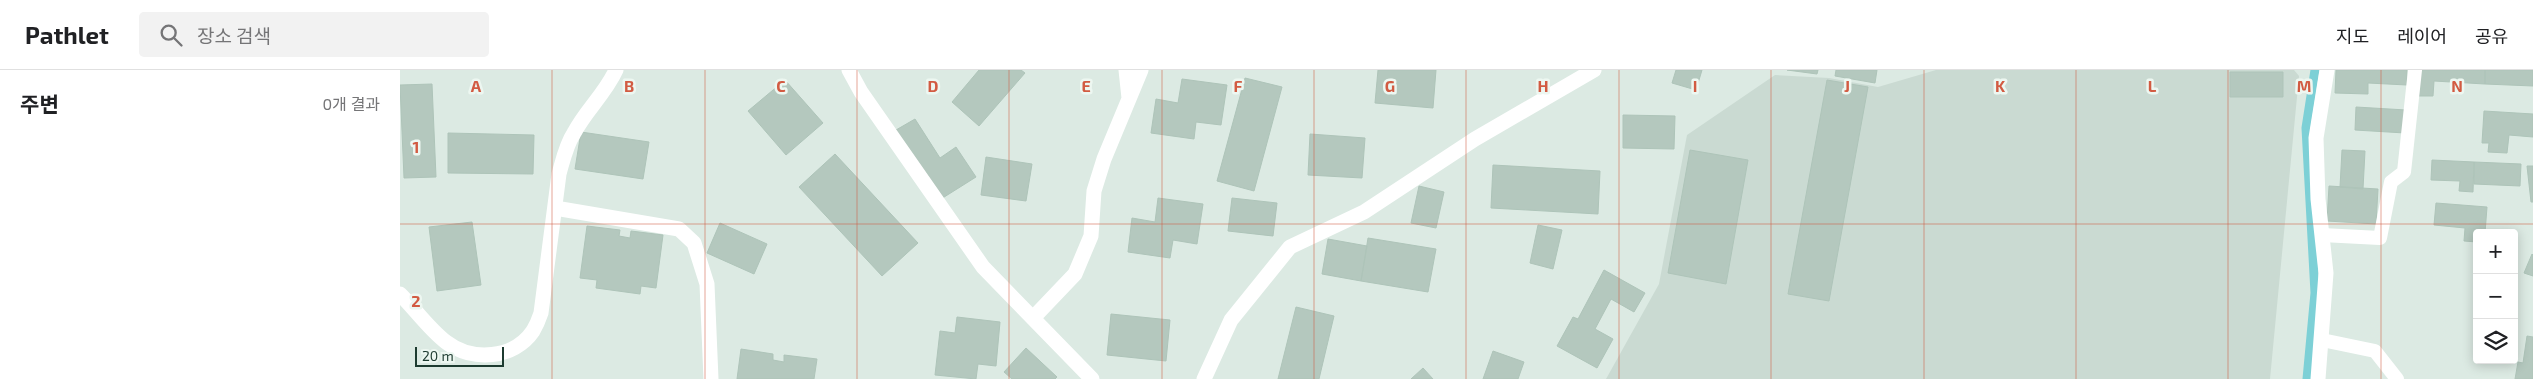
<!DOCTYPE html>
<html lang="ko">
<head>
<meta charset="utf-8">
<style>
  body { margin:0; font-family:"Exo 2","Noto Sans KR",sans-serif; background:#f2f2f2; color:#202124 }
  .controls { position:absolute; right:15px; bottom:15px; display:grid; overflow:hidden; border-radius:5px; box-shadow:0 2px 12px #0003 }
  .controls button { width:45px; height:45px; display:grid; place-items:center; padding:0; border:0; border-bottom:1px solid #e0e0e0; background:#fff; color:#202124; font:25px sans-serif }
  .scale { position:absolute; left:15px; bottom:12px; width:89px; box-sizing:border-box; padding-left:5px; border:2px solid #1d3b30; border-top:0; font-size:14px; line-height:18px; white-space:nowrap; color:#1d3b30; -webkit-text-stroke:4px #edf7f1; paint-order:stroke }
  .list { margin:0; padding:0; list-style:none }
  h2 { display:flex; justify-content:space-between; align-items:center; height:65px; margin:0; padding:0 20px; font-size:21px }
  h2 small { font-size:16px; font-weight:400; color:#757577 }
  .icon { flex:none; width:28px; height:28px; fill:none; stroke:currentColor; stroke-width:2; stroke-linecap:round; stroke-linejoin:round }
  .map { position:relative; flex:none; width:2133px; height:309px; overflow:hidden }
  header { display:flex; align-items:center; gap:30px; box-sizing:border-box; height:70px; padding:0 25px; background:#fff; border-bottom:1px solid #e0e0e0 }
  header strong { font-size:24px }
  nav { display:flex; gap:28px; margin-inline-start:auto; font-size:18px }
  .search { width:350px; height:45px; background:#f2f2f2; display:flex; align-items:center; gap:12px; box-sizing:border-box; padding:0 18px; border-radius:5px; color:#757577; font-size:19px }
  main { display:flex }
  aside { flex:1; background:#fff }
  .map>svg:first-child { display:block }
  .built { fill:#cadad2 }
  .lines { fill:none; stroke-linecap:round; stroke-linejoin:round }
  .stream { stroke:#7dd0d6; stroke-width:9 }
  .building { fill:#b4c8be; stroke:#aec4b9 }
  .lane { stroke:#fff; stroke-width:14 }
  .street { stroke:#fff; stroke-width:15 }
  .grid { fill:none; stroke:#d25b42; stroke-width:1; stroke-opacity:0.55 }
  .grid-label { font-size:16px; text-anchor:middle; font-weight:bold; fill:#d25b42; stroke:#edf7f1; stroke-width:5; stroke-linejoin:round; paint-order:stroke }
</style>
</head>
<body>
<header>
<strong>Pathlet</strong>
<div class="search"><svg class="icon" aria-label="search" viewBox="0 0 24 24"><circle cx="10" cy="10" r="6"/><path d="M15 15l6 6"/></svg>장소 검색</div>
<nav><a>지도</a><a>레이어</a><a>공유</a></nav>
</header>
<main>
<aside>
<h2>주변<small>0개 결과</small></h2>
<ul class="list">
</ul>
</aside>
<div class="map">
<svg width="2133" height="309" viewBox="0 0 2133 309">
  <rect width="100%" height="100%" fill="#dceae3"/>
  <!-- built -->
  <path class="built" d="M1536,0H1894L1899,6L1870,309H1206L1259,214L1287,65L1375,5L1429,8L1478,17Z"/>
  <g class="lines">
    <!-- stream -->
    <path class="stream" d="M1907,309L1915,223L1906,58L1915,0"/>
  </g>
  <!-- building -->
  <path class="building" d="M579,0H621L625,3L579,56L552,32Z
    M978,0H1036L1033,38L975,33Z
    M1276,0H1302L1296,20L1272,13Z
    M1387,0H1418L1417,4Z
    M1436,0H1477L1475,13L1435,6Z
    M1936,0H2007V15L1968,13V24L1935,23Z
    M2018,0H2085V14L2034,11L2033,26H2017Z
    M2085,0H2133V16L2085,14Z
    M1830,2H1883V27H1830Z
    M845,8L882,17L854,121L817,111Z
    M782,9L827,15L821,55L796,52L794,69L751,63L756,29L778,33Z
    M385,10L423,53L386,85L348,41Z
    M1427,10L1468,17L1429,231L1388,224Z
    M32,14L36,107L4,108L0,15Z
    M1956,37L2006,40L2005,63L1955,60Z
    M2084,41L2133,44V67L2109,65L2107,83L2088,82L2089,73H2082Z
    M1223,45L1275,46L1274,79L1223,78Z
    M515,49L540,88L556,77L576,107L541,129L496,60Z
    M181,62L249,72L243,109L175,99Z
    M48,63L134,65L133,104L48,103Z
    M910,64L965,68L962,108L908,105Z
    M1290,80L1348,90L1326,214L1268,203Z
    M1942,80L1965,81L1963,119L1940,117Z
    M435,84L518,173L482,206L399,117Z
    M586,87L632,94L626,131L581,125Z
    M2032,90L2074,92L2073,122L2059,121L2060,111L2031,110Z
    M2074,92L2121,94L2120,116L2074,114Z
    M1093,95L1200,101L1198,144L1091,138Z
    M2127,96H2133V132H2131Z
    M1019,116L1044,122L1036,158L1011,153Z
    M1929,116L1978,119L1976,154L1927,151Z
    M758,128L803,134L797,174L773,170L770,188L728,182L732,148L755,152Z
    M832,128L877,133L873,166L828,161Z
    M2036,133L2087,137L2085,163H2077V172L2064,171L2065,158L2034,155Z
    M72,152L81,215L37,221L29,157Z
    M320,153L367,174L354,204L307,183Z
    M1138,155L1162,160L1153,199L1130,193Z
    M187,156L220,160L219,166L230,168L231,161L263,165L256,218L241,216L240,224L196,218L197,210L180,208Z
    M968,168L1036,179L1028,222L961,211Z
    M928,169L967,176L961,211L922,204Z
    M2132,184L2133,185V206L2124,203Z
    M1204,200L1245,223L1234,242L1211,229L1195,259L1213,269L1197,298L1157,276L1173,247L1178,249Z
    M896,237L934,246L919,309H878Z
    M711,244L770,250L766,291L707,285Z
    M557,247L600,252L596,296L578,294L576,309L535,305L540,261L555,263Z
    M2127,266L2133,267V309H2115L2118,292L2123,293Z
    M626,278L657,307L655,309H612L604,302Z
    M341,279L373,284V290L384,292V285L417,289L414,309H337Z
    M1093,281L1124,292L1118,309H1083Z
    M1023,298L1033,309H1011Z"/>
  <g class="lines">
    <!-- lane -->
    <path class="lane" d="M1922,165L1980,168L1991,112L2004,102L2015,0
      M1922,270L1975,281L1997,309"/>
    <!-- street -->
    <path class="street" d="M449,0L461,22L583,197L692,309
      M726,0L729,28
      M155,138L279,159L294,173L307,214L311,309
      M0,224C15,239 29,259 46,272C72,292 114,289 133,261C136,256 139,249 141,243L159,104C163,90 166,75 174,63C186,40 205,24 216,0
      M634,247L675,204L691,166L694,121L704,89L741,0
      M804,309L831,250L890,177L964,142L1075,69L1194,0
      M1918,309L1926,203L1918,129L1916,68L1927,0"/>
  </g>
  <!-- grid -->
  <path class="grid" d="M152,0V309M305,0V309M457,0V309M609,0V309M762,0V309M914,0V309M1066,0V309M1219,0V309M1371,0V309M1524,0V309M1676,0V309M1828,0V309M1981,0V309M0,154H2133"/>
  <g class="grid-label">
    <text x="76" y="22">A</text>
    <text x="229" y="22">B</text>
    <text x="381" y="22">C</text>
    <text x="533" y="22">D</text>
    <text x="686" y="22">E</text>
    <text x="838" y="22">F</text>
    <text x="990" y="22">G</text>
    <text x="1143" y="22">H</text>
    <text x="1295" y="22">I</text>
    <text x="1447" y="22">J</text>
    <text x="1600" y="22">K</text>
    <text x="1752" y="22">L</text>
    <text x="1904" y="22">M</text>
    <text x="2057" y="22">N</text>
    <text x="16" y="83">1</text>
    <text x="16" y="237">2</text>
  </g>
</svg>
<div class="controls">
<button>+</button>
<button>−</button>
<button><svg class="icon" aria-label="layers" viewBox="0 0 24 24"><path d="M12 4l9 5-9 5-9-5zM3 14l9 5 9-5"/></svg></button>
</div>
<div class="scale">20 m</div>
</div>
</main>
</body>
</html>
